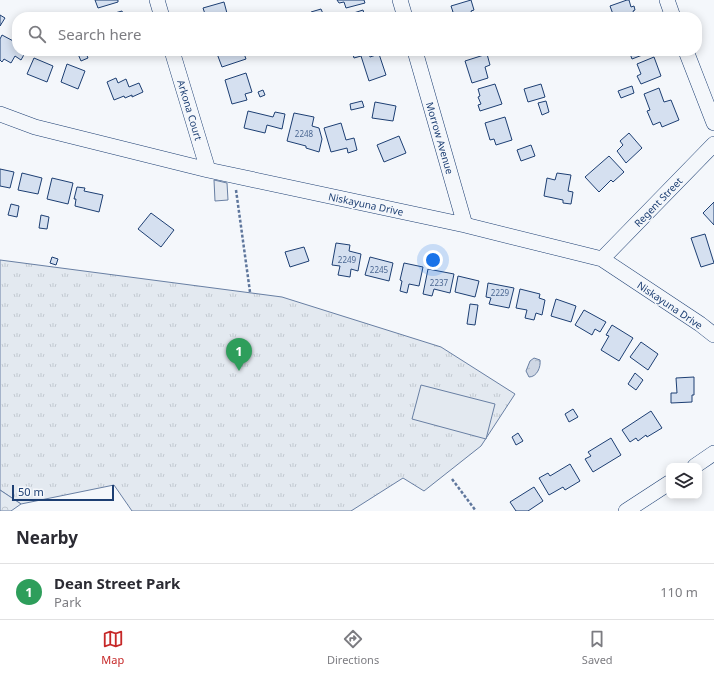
<!DOCTYPE html>
<html lang="en">
<head>
<meta charset="utf-8">
<style>
  body { margin:0; font-family:"Noto Sans",sans-serif; background:#f2f2f3; color:#2b2b33 }
  .controls { position:absolute; right:12px; bottom:12px; display:grid; overflow:hidden; border-radius:8px; box-shadow:0 2px 10px #0003 }
  .controls button { width:36px; height:36px; display:grid; place-items:center; padding:0; border:0; border-bottom:1px solid #e1e1e2; background:#fff; color:#2b2b33; font:20px sans-serif }
  .scale { position:absolute; left:12px; bottom:10px; width:102px; box-sizing:border-box; padding-left:4px; border:2px solid #1d3f73; border-top:0; font-size:11px; line-height:14px; white-space:nowrap; color:#1d3f73; -webkit-text-stroke:3px #f4f7fb; paint-order:stroke }
  .you { position:absolute; left:433px; top:260px; width:14px; height:14px; margin:-10px; border:3px solid #fff; border-radius:50%; background:#1a73e8; box-shadow:0 0 0 6px #1a73e833 }
  .badge { display:grid; place-items:center; width:26px; height:26px; border-radius:50%; background:#c62828; color:#fff; font-size:13px; font-weight:700 }
  .pin { position:absolute; translate:-50% -33px; filter:drop-shadow(0 1px 2px #0008) }
  .pin::after { content:''; position:absolute; top:21px; width:14px; height:12px; background:inherit; clip-path:polygon(0 0,100% 0,50% 100%) }
  .list { margin:0; padding:0; list-style:none }
  h2 { display:flex; justify-content:space-between; align-items:center; height:52px; margin:0; padding:0 16px; font-size:17px }
  h2 small { font-size:13px; font-weight:400; color:#7c7c81 }
  .list li { display:grid; grid-template-columns:26px 1fr auto; gap:12px; align-items:center; box-sizing:border-box; height:56px; padding:0 16px; border-top:1px solid #e1e1e2 }
  .list b { display:block; font-size:15px; white-space:nowrap }
  .list p { margin:0; font-size:13px; white-space:nowrap; color:#7c7c81 }
  .list em { font-size:13px; font-style:normal; color:#7c7c81 }
  .icon { flex:none; width:22px; height:22px; fill:none; stroke:currentColor; stroke-width:2; stroke-linecap:round; stroke-linejoin:round }
  .map { position:relative; flex:none; width:714px; height:511px; overflow:hidden }
  .search { position:absolute; background:#fff; box-shadow:0 2px 10px #0003; left:12px; right:12px; top:12px; height:44px; display:flex; align-items:center; gap:10px; box-sizing:border-box; padding:0 14px; border-radius:16px; color:#7c7c81; font-size:15px }
  .sheet { height:108px; background:#fff }
  nav { display:flex; justify-content:space-around; align-items:center; box-sizing:border-box; height:56px; border-top:1px solid #e1e1e2; background:#fff; font-size:11px; color:#7c7c81 }
  nav a { display:grid; justify-items:center; gap:2px }
  nav .on { color:#c62828 }
  .map>svg:first-child { display:block }
  .grass { fill:url(#grass-tufts); stroke:#687fa3 }
  .forest { fill:url(#forest-crowns); stroke:#687fa3 }
  .pitch { fill:#e3e9f0; stroke:#687fa3 }
  .parking { fill:#e3e8f0; stroke:#687fa3 }
  .water { fill:url(#water-ripples); stroke:#687fa3 }
  .building { fill:#d5e0f0; stroke:#1d3f73 }
  .lines { fill:none; stroke-linecap:round; stroke-linejoin:round }
  .minor-casing { stroke:#1d3f73; stroke-width:16 }
  .path { stroke:#5e769c; stroke-width:2.5; stroke-dasharray:3 2; stroke-linecap:butt }
  .minor { stroke:#f4f7fb; stroke-width:15 }
  .labels { text-anchor:middle; dominant-baseline:central; stroke-width:3; stroke-linejoin:round; paint-order:stroke }
  .number-label { font-size:8px; fill:#4b6792 }
  .street-label { font-size:10px; fill:#1d3f73; stroke:#f4f7fb }
</style>
</head>
<body>
<div class="map">
<svg width="714" height="511" viewBox="0 0 714 511">
  <defs>
    <pattern id="grass-tufts" width="24" height="20" patternUnits="userSpaceOnUse"><rect width="24" height="20" fill="#e3e9f0"/><path d="M3 7l-1-3M5 7V3M7 7l1-3M15 17l-1-3M17 17v-4M19 17l1-3" fill="none" stroke="#c2c9d1"/></pattern>
    <pattern id="forest-crowns" width="20" height="18" patternUnits="userSpaceOnUse"><rect width="20" height="18" fill="#e3e9f0"/><path d="M2 6a3 3 0 1 1 6 0M12 15a3 3 0 1 1 6 0" fill="none" stroke="#c2c9d1"/></pattern>
    <pattern id="water-ripples" width="26" height="14" patternUnits="userSpaceOnUse"><rect width="26" height="14" fill="#cfd7e4"/><path d="M2 4q2-2 4 0t4 0M15 11q2-2 4 0t4 0" fill="none" stroke="#b1bac7"/></pattern>
  </defs>
  <rect width="100%" height="100%" fill="#f4f7fb"/>
  <!-- grass -->
  <path class="grass" d="M0,260L282,297L441,347L515,394L481,446L424,491L403,478L351,511H132L114,485L21,504L0,490Z"/>
  <!-- forest -->
  <path class="forest" d="M0,490L21,504L11,511H0Z"/>
  <!-- pitch -->
  <path class="pitch" d="M421,385L495,404L486,439L412,419Z"/>
  <!-- parking -->
  <path class="parking" d="M214,180L227,183L228,200L215,201Z"/>
  <!-- water -->
  <path class="water" d="M534,358L540,360C541,367 537,377 529,377L526,371L530,361Z"/>
  <!-- building -->
  <path class="building" d="M95,0H118V2L98,8Z
    M337,0H364L365,3L346,8L344,2L339,3Z
    M471,0L474,10L471,11L473,17H452L450,13L453,12L451,6Z
    M627,0H629L631,7L634,6L635,10L633,11L635,17L637,16L638,17H614L610,6Z
    M224,2L228,17H206L203,8Z
    M321,9L324,16L312,17L311,12Z
    M363,10L365,17H341Z
    M122,11L124,17H104V16Z
    M0,15L5,18L0,26Z
    M2,35L17,43V51H26L21,60L15,56L11,63L4,59L2,62L0,60V39Z
    M52,51H60V54Z
    M85,51L88,58L81,61L78,54Z
    M123,51H132L124,54Z
    M216,51H243L246,59L222,67Z
    M352,51H368L370,57L379,54L386,75L369,81L361,56L354,58Z
    M629,51H650V52L632,59Z
    M487,54L490,65L485,67L488,78L472,83L465,61Z
    M654,57L661,76L641,84L637,76L641,74L637,64Z
    M34,58L53,66L47,82L27,74Z
    M67,64L85,71L78,89L61,82Z
    M246,73L252,92L245,94L247,100L232,104L225,80Z
    M116,78L118,83L126,79L129,87L139,83L143,92L132,97V95L125,98L124,96L114,100L107,82Z
    M495,84L502,104L480,111L478,105L481,104L478,97L480,96L478,89Z
    M541,84L545,97L528,102L524,89Z
    M632,86L634,93L621,98L618,91Z
    M659,88L664,102L671,100L679,120L662,127L660,122L653,125L647,111L650,110L644,94Z
    M263,90L265,95L260,97L258,92Z
    M362,101L364,107L351,110L350,104Z
    M546,101L549,112L542,115L538,103Z
    M375,102L396,106L393,121L372,118Z
    M248,111L273,117L275,112L285,114L282,129L267,125L265,133L244,128Z
    M294,113L314,117L312,126L319,128L322,139L319,152L306,148V146L287,141Z
    M505,117L512,140L496,145L494,139L490,140L485,123Z
    M341,123L346,140L354,138L357,150L348,153L347,148L331,152L324,128Z
    M629,133L642,148L626,163L617,151L623,145L620,141Z
    M399,136L406,153L384,162L377,145Z
    M531,145L535,156L521,161L517,150Z
    M609,156L624,172L613,182L611,180L599,192L585,177Z
    M0,169L14,172L10,188L0,186Z
    M22,173L42,178L38,194L18,190Z
    M557,173L571,175L568,191L573,192L571,204L563,203V200L544,196L547,178L555,180Z
    M52,178L73,183L68,204L47,199Z
    M77,187L85,188L84,191L103,195L99,212L75,206L76,199H74Z
    M714,202V225L703,213Z
    M11,204L19,206L17,217L8,215Z
    M151,213L174,230L161,247L138,229Z
    M41,215L49,217L47,229L39,228Z
    M705,234L714,263L701,267L691,238Z
    M336,243L350,245L349,251L361,254L358,271L351,269L350,277L338,275L340,266L332,265Z
    M304,247L309,261L290,267L285,252Z
    M52,257L58,259L56,265L50,263Z
    M370,257L393,263L389,281L365,275Z
    M404,263L423,267L419,286L409,284L407,293L400,291L402,281L400,280Z
    M428,269L454,274L450,293L434,289L432,296L423,294Z
    M458,276L479,281L475,297L455,292Z
    M488,283L514,288L509,308L489,304L491,298L486,297Z
    M520,289L540,294L539,298L545,300L542,315L536,313L534,320L525,318L527,310L516,308Z
    M556,299L576,306L571,322L551,316Z
    M470,304L478,305L475,325L467,324Z
    M584,310L606,322L600,332L595,329L592,335L575,325Z
    M612,325L633,338L619,361L601,350L609,336L606,335Z
    M641,342L658,354L648,370L630,357Z
    M635,373L643,380L636,390L628,384Z
    M694,377V395H692V402L671,403V393H677L676,378Z
    M573,409L578,417L569,422L565,414Z
    M651,411L662,428L647,437L646,435L638,441L636,438L630,442L622,430Z
    M518,433L523,441L516,445L512,437Z
    M611,438L621,455L593,472L585,459L591,456L588,452Z
    M570,464L580,481L565,490L563,487L549,495L539,478L548,473L550,476Z
    M534,487L543,501L528,511H516L510,502Z"/>
  <g class="lines">
    <!-- minor casing -->
    <g class="minor-casing">
      <path id="minor" d="M157,0L162,17
        M400,0L405,17
        M667,0L673,17
        M172,51L208,170
        M415,51L465,225
        M686,51L714,123
        M0,114L35,127L208,170L465,225L602,259L700,324L714,335
        M602,259L714,144
        M695,466L714,453
        M626,511L669,483"/>
    </g>
    <!-- path -->
    <path class="path" d="M236,190L250,292
      M452,479L476,511"/>
    <!-- minor -->
    <use href="#minor" class="minor"/>
  </g>
  <g class="labels">
    <!-- number labels -->
    <g class="number-label">
      <text x="304" y="133">2248</text>
      <text x="347" y="259">2249</text>
      <text x="379" y="269">2245</text>
      <text x="439" y="282">2237</text>
      <text x="500" y="292">2229</text>
    </g>
    <!-- street labels -->
    <g class="street-label">
      <text transform="translate(190 110) rotate(73)">Arkona Court</text>
      <text transform="translate(440 138) rotate(74)">Morrow Avenue</text>
      <text transform="translate(658 202) rotate(-46)">Regent Street</text>
      <text transform="translate(366 204) rotate(12)">Niskayuna Drive</text>
      <text transform="translate(670 305) rotate(34)">Niskayuna Drive</text>
    </g>
  </g>
</svg>
<div class="controls">
<button><svg class="icon" aria-label="layers" viewBox="0 0 24 24"><path d="M12 4l9 5-9 5-9-5zM3 14l9 5 9-5"/></svg></button>
</div>
<div class="scale">50 m</div>
<div class="you"></div>
<div class="pin badge" style="left:239px;top:371px;background:#2e9e5b">1</div>
<div class="search"><svg class="icon" aria-label="search" viewBox="0 0 24 24"><circle cx="10" cy="10" r="6"/><path d="M15 15l6 6"/></svg>Search here</div>
</div>
<section class="sheet">
<h2>Nearby<small></small></h2>
<ul class="list">
<li><span class="badge" style="background:#2e9e5b">1</span><div><b>Dean Street Park</b><p>Park</p></div><em>110 m</em></li>
</ul>
</section>
<nav>
<a class="on"><svg class="icon" aria-label="map" viewBox="0 0 24 24"><path d="M3 6l6-2 6 2 6-2v14l-6 2-6-2-6 2zM9 4v14M15 6v14"/></svg>Map</a>
<a><svg class="icon" aria-label="directions" viewBox="0 0 24 24"><path d="M12 3l9 9-9 9-9-9zM9 14v-3h6M13 9l2 2-2 2"/></svg>Directions</a>
<a><svg class="icon" aria-label="saved" viewBox="0 0 24 24"><path d="M7 4h10v16l-5-4-5 4z"/></svg>Saved</a>
</nav>
</body>
</html>
